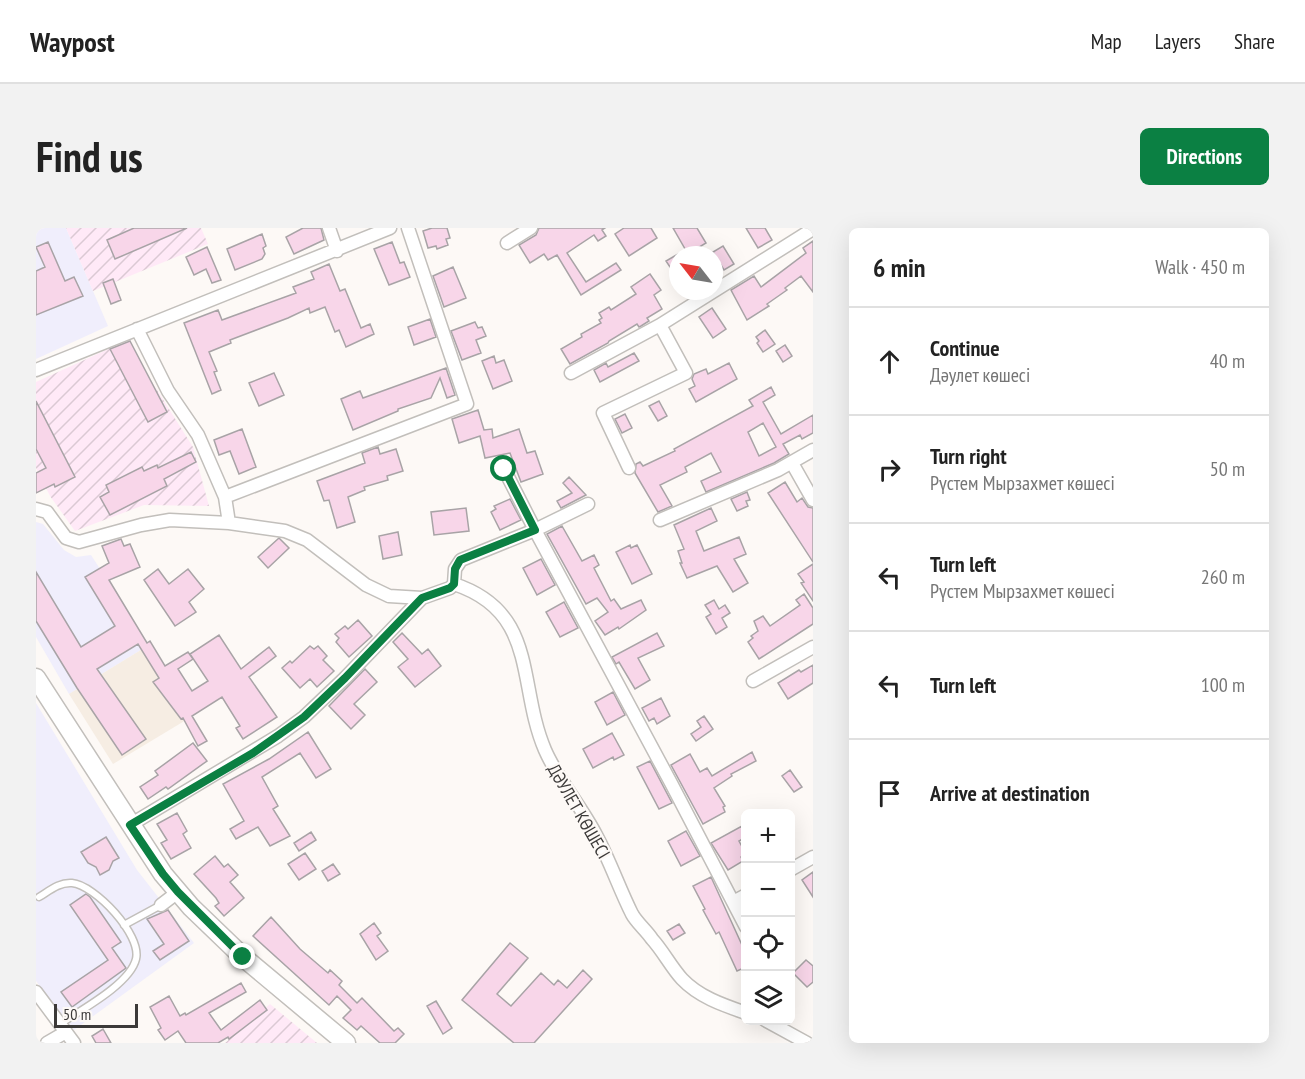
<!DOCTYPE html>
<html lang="en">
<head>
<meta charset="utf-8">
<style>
  body { margin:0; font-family:"PT Sans Narrow",sans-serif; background:#f2f2f2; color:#222 }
  .controls { position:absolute; right:18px; bottom:18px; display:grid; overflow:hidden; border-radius:9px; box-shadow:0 6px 24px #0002 }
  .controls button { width:54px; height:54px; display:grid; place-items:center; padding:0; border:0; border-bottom:2px solid #e0e0e0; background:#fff; color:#222; font:30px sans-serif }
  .compass { position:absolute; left:633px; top:18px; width:54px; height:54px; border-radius:50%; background:#fff; box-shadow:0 6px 24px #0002; rotate:301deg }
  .scale { position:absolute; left:18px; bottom:15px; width:84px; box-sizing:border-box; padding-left:6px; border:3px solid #3c3a39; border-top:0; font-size:16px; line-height:21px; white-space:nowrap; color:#3c3a39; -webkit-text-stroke:4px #fdf9f6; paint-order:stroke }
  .stop { position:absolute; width:18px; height:18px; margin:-14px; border:4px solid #0b8043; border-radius:50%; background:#fff }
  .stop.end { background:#0b8043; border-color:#fff; box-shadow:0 2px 6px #0008 }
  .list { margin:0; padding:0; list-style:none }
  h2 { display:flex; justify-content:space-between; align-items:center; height:78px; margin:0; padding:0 24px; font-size:26px }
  h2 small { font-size:20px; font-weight:400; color:#767676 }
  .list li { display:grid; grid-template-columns:39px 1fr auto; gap:18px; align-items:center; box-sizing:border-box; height:108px; padding:0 24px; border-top:2px solid #e0e0e0 }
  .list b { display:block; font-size:22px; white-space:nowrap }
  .list p { margin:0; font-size:20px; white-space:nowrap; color:#767676 }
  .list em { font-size:20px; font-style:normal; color:#767676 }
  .icon { flex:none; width:33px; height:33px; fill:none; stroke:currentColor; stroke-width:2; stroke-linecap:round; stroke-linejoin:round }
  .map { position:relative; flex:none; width:777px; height:815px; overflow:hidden; border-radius:9px }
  header { display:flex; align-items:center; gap:36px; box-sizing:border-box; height:84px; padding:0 30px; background:#fff; border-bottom:2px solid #e0e0e0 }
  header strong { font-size:28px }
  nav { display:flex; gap:33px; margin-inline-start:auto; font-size:21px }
  .intro { display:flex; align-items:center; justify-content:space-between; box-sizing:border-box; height:144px; padding:0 36px }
  h1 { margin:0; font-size:42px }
  .button { padding:15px 27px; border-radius:9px; background:#0b8043; color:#fff; font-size:21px; font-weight:700 }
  main { display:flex; gap:36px; padding:0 36px }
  aside { flex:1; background:#fff; border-radius:9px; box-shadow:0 6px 24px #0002 }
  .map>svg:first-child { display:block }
  .commercial { fill:#f0eefc }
  .industrial { fill:url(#industrial-furrows) }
  .built { fill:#f6ede3 }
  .building { fill:#f8d6e9; stroke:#a8a3a6; stroke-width:1.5; fill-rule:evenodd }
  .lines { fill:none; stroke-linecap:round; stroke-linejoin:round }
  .service-casing { stroke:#c2bfbb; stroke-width:9 }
  .minor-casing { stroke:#c2bfbb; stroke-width:15 }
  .secondary-casing { stroke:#c2bfbb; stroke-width:21 }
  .service { stroke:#fff; stroke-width:6 }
  .minor { stroke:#fff; stroke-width:12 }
  .secondary { stroke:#fff; stroke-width:18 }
  .route { stroke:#0b8043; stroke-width:8 }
  .labels { text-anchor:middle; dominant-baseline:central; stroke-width:4.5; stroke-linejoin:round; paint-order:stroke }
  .street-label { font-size:18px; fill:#3c3a39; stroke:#fdf9f6 }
</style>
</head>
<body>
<header>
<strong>Waypost</strong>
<nav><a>Map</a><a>Layers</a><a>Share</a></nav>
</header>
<div class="intro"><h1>Find us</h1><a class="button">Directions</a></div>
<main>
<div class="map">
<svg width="777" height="815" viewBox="0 0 777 815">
  <defs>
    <pattern id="industrial-furrows" width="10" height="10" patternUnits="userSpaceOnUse" patternTransform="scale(1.5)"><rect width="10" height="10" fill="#ffe9f7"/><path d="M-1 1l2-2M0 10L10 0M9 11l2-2" fill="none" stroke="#dbc9d4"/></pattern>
  </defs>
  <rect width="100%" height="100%" fill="#fdf9f6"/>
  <!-- commercial -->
  <path class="commercial" d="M0,0H30L72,98L0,131Z
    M0,294L7,296L28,322L40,329L55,327L113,417L33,466L0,409Z
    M0,475L101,642L158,715L38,802L0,753Z"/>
  <!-- industrial -->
  <path class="industrial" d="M30,0H165L172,16L57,63Z
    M90,113L157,219L173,278L108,277L39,303L14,268L0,240V154Z
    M234,776L281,815H189Z"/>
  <!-- built -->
  <path class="built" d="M113,417L155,489L77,536L33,466Z"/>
  <!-- building -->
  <path class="building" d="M98,0H151L79,31L71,12Z
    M267,0H285L288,12L258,26L250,9Z
    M396,0H411L414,10L410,11L412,17L401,21L400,18L392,20L387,3Z
    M503,0H569L566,2L570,8L562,13L558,7L531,25L550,54L580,35L585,42L545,67L521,27L512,32L508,26L494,35L483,17L500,7Z
    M588,0H615L621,10L593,28L579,6Z
    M637,0H661L670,15L652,26Z
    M710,0H729L736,12L722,20Z
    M226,6L230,18L227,20L229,26L226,31L199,42L191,21Z
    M777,13V64L765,48L749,60L751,62L731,76L733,78L711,92L695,62L718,48L725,59L770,25L767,20Z
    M12,14L29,53L38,49L47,68L0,87V43L9,39L0,19Z
    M356,14L364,35L368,34L374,49L353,57L338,21Z
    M687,18L698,36L688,42L677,24Z
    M171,19L185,52L176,55L170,41L158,47L150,29Z
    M642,26V51L630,33Z
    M293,36L304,63L309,61L325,100L334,96L338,106L310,119L303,102L299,104L289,79L274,85L273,80L252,90L194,112L195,115L173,124L181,143L178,144L185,162L176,166L148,95L182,82L186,92L260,65L257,59L278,51L275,44Z
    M417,39L430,70L408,79L397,48Z
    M614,46L625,62L618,67L626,81L611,90L613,93L605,98L603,99L601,96L573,113L572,115L534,136L525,121L546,109L545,106L565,95L563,92L566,90L563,85L573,79L575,82L600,66L595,59Z
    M77,51L85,72L75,76L67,55Z
    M676,80L690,101L677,110L663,89Z
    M394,91L400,109L378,117L372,99Z
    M439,94L442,100L446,99L450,108L440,112L445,125L426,132L415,103Z
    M729,102L739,116L727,124L721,115L723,113L720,109Z
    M94,113L131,184L112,194L74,121Z
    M749,117L756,128L747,134L740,123Z
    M598,125L603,133L564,154L558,142L570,135L572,139Z
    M458,128L460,135L468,132L476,153L457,161L446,133Z
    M693,135L701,151L660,174L653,161L659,158L656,151L658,146L670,141L672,146Z
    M410,140L419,167L411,170L404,150L395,170L362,181V183L317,202L305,171L324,163L327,170Z
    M238,145L248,167L223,178L213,155Z
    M735,159L739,167L727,174L745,206L777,187V205L766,211L764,207L747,216L753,226L738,235L670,264L665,253L685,244L675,225L649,239L651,244L624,257L636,278L622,284L599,245L600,236L604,234L607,238L639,223L638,221L717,178L713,172ZM727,195L740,219L723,228L712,204Z
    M0,173L39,249L19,259L18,256L0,265V245L10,240L0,221Z
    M623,173L631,188L622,193L613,178Z
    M442,182L448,202L456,201L457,210L483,201L491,225L499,223L507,246L485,254L474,225L449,230L444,208L423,215L416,191Z
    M589,186L596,200L586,205L579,191Z
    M206,201L220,239L203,246L194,223L183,227L178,212Z
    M342,219L344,226L360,221L367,243L351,248L352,252L328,259L329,262L312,269L319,294L301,300L293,272L288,273L281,253L329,235L326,225Z
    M155,224L160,234L128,251L131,258L74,287L64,269L73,264L70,257L106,239L108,243L121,237L122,240Z
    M533,249L550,267L525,280L521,273L536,265L527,255Z
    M749,254L761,274L766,270L772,279L777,280V334L732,265Z
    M711,264L714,272L710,273L712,278L701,283L695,271Z
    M474,271L485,292L464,302L455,284L460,281L458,278Z
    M430,280L433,303L398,307L395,284Z
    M675,280L681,293L660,303L668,323L703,309L710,326L698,331L712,355L697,364L681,338L651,350L644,335H646L642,323L648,321L638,297Z
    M526,298L546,333L558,327L563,337L558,340L575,373L578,371L585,381L605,372L610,382L583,401L582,399L569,407L559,393L572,384L561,370L550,376L511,306Z
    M362,304L366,327L347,331L343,308Z
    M243,310L253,320L232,340L222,329Z
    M85,311L88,318L94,316L104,339L73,352L111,415L114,413L129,438L152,424L157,431L142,441L156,463L172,453L154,426L183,407L205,441L233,419L240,428L213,449L241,489L207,511L200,500L204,498L186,469L156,488L171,513L162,518L147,490L145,491L117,454L123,450L102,416L61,441L110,511L86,527L41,460L0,393V344L45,419L79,398L49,349L73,335L66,318Z
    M594,317L595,320L601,317L616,346L596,356L580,324Z
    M505,331L519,357L501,367L487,340Z
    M777,336V373L765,355L768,354L762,346Z
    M122,341L133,356L152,341L168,361L153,374L160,384L139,398L108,352Z
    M768,366L777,380V396L723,431L712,414L717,410L715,408L722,403L718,393L727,388L734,398L764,377L760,372Z
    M678,372L683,381L689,377L694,385L686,390L691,399L680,406L670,389L675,386L669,377Z
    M528,374L542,400L524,409L510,384Z
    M322,392L336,408L313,429L300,414L303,410L299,406L309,398L312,401Z
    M366,405L386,426L392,421L405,438L379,459L362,439L372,431L357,414Z
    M621,405L628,418L602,430L614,452L599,461L583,434L580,436L576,429Z
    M274,418L278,421L282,418L291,428L287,432L298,443L281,459L274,451L264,460L246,440L254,433L256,435Z
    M777,437V455L752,471L742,455L763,442L765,444Z
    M329,441L341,454L318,476L329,487L315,501L293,478Z
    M577,464L589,487L571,497L559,474Z
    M625,470L634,488L621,496L618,490L613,493L606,480Z
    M668,488L677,501L660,513L655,506L665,499L661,493Z
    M272,504L295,541L280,550L264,525L226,549L242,578L237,581L254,608L234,618L222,599L200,611L194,601L208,593L187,556L233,531Z
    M576,505L588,527L578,532L577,529L557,540L547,521Z
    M157,515L171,533L132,561L130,559L112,571L104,559L122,547L119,543Z
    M716,524L720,533L695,546L696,548L678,560L689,578L687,579L689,584L667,596L635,537L654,526L664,544L671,540L676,548Z
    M614,533L636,575L623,581L601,539Z
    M754,542L766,559L758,564L746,548Z
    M141,585L151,603L147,606L155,620L135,631L125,615L131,612L121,596Z
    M706,598L710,604V609L703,613L710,626L705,629L707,633L692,642L675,615Z
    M650,603L664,628L645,638L632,613Z
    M275,604L280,612L263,623L258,615Z
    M70,609L83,630L77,633L73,642L64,647L60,639L52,635L45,624Z
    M269,625L280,641L263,652L252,636Z
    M179,628L188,639L192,636L202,647L194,654L208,670L188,688L179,678L183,675L180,670L158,646Z
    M297,636L304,646L292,653L286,643Z
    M777,644V669L766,652Z
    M675,649L706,717L710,715V739L701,743L683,704L680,706L667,682L669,681L657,658Z
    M50,666L54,669L85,714L76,720L90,740L36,779L25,764L72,732L34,677Z
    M132,682L153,713L124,732L117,723L128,716L111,691Z
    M235,689L264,721L292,745L294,742L306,753L303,757L321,775L326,770L358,803L362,800L368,806L359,815H344L325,798L321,802L307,790L315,782L301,768L293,777L217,708Z
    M338,695L345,705L341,708L352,723L340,732L324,706Z
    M643,696L649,705L637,712L631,703Z
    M474,715L492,730L461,766L475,778L505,745L518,757L522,752L531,760L547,742L556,751L498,815H478L426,772Z
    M770,732L777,738V754L771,759L757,745Z
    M205,755L210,764L173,785L185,802L224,772L231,782L193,811L192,809L182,815H150L142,803L129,812L122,802L125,800L114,779L133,768L144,788L149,785L150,787Z
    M400,773L416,800L407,806L391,778Z
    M67,801L75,815H60L56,808Z"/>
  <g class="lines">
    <!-- service casing -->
    <g class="service-casing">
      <path id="service" d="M3,669C13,663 23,654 36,655C59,657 106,707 100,731C94,756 45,782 24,796
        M88,697L125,677"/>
    </g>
    <!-- minor casing -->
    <g class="minor-casing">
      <path id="minor" d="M293,0L301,23
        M471,15L495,0
        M101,101L132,163L162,207L189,269L193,295
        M0,142L354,0
        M535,145L624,97L777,1
        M756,235L777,272
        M593,240L567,185L650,145L624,97
        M468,241L499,302L635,555L710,699
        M189,269L431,176L372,0
        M0,281L11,284L30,310L43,314L105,297L134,292L193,295L249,303L271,312L330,357L353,368L386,370
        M624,292L742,242L777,222
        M418,356C503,384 481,457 509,522C522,552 545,578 560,607C574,633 583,660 596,686C601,695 610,702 616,711C627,723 635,739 646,751C663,769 687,777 710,785
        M717,453L777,419
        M94,597L242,508L268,489L309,450L386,370L414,360L418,356L419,341L425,332L499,302L552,276
        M754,642L777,629
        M697,674L710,667
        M125,677L142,664
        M0,764L38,815
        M729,792L771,815
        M11,815L30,804"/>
    </g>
    <!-- secondary casing -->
    <g class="secondary-casing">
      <path id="secondary" d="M0,450L127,646L155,679L207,729L310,815"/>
    </g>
    <!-- service -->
    <use href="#service" class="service"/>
    <!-- minor -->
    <use href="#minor" class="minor"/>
    <!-- secondary -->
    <use href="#secondary" class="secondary"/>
  </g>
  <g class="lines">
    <!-- route -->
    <path class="route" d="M207,729L142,664L127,646L94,597L217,525L268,489L309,450L386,370L414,360L418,356L419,341L424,332L499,302L468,241"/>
  </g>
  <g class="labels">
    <!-- street labels -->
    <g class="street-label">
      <text transform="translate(543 583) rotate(60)">ДӘУЛЕТ КӨШЕСІ</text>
    </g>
  </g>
</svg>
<div class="controls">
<button>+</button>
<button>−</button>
<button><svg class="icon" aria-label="locate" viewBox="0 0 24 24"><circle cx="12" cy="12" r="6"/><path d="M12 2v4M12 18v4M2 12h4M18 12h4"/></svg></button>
<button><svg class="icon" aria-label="layers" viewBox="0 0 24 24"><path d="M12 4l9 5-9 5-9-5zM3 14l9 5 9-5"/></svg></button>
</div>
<svg class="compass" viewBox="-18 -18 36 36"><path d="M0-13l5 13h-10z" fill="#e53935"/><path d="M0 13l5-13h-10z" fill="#767676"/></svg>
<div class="scale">50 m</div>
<div class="stop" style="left:468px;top:241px"></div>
<div class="stop end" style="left:207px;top:729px"></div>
</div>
<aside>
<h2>6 min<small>Walk · 450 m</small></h2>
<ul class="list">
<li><svg class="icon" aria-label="ahead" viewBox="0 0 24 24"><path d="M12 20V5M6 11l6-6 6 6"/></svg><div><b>Continue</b><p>Дәулет көшесі</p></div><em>40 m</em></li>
<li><svg class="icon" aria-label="right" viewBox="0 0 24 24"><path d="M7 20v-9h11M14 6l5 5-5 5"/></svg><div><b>Turn right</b><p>Рүстем Мырзахмет көшесі</p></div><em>50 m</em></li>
<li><svg class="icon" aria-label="left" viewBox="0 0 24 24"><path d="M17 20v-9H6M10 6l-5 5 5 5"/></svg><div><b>Turn left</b><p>Рүстем Мырзахмет көшесі</p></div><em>260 m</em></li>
<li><svg class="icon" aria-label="left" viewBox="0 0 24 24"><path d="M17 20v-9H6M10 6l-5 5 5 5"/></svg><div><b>Turn left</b></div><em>100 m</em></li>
<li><svg class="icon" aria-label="arrive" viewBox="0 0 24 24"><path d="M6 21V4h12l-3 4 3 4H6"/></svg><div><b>Arrive at destination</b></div></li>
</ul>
</aside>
</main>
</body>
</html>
